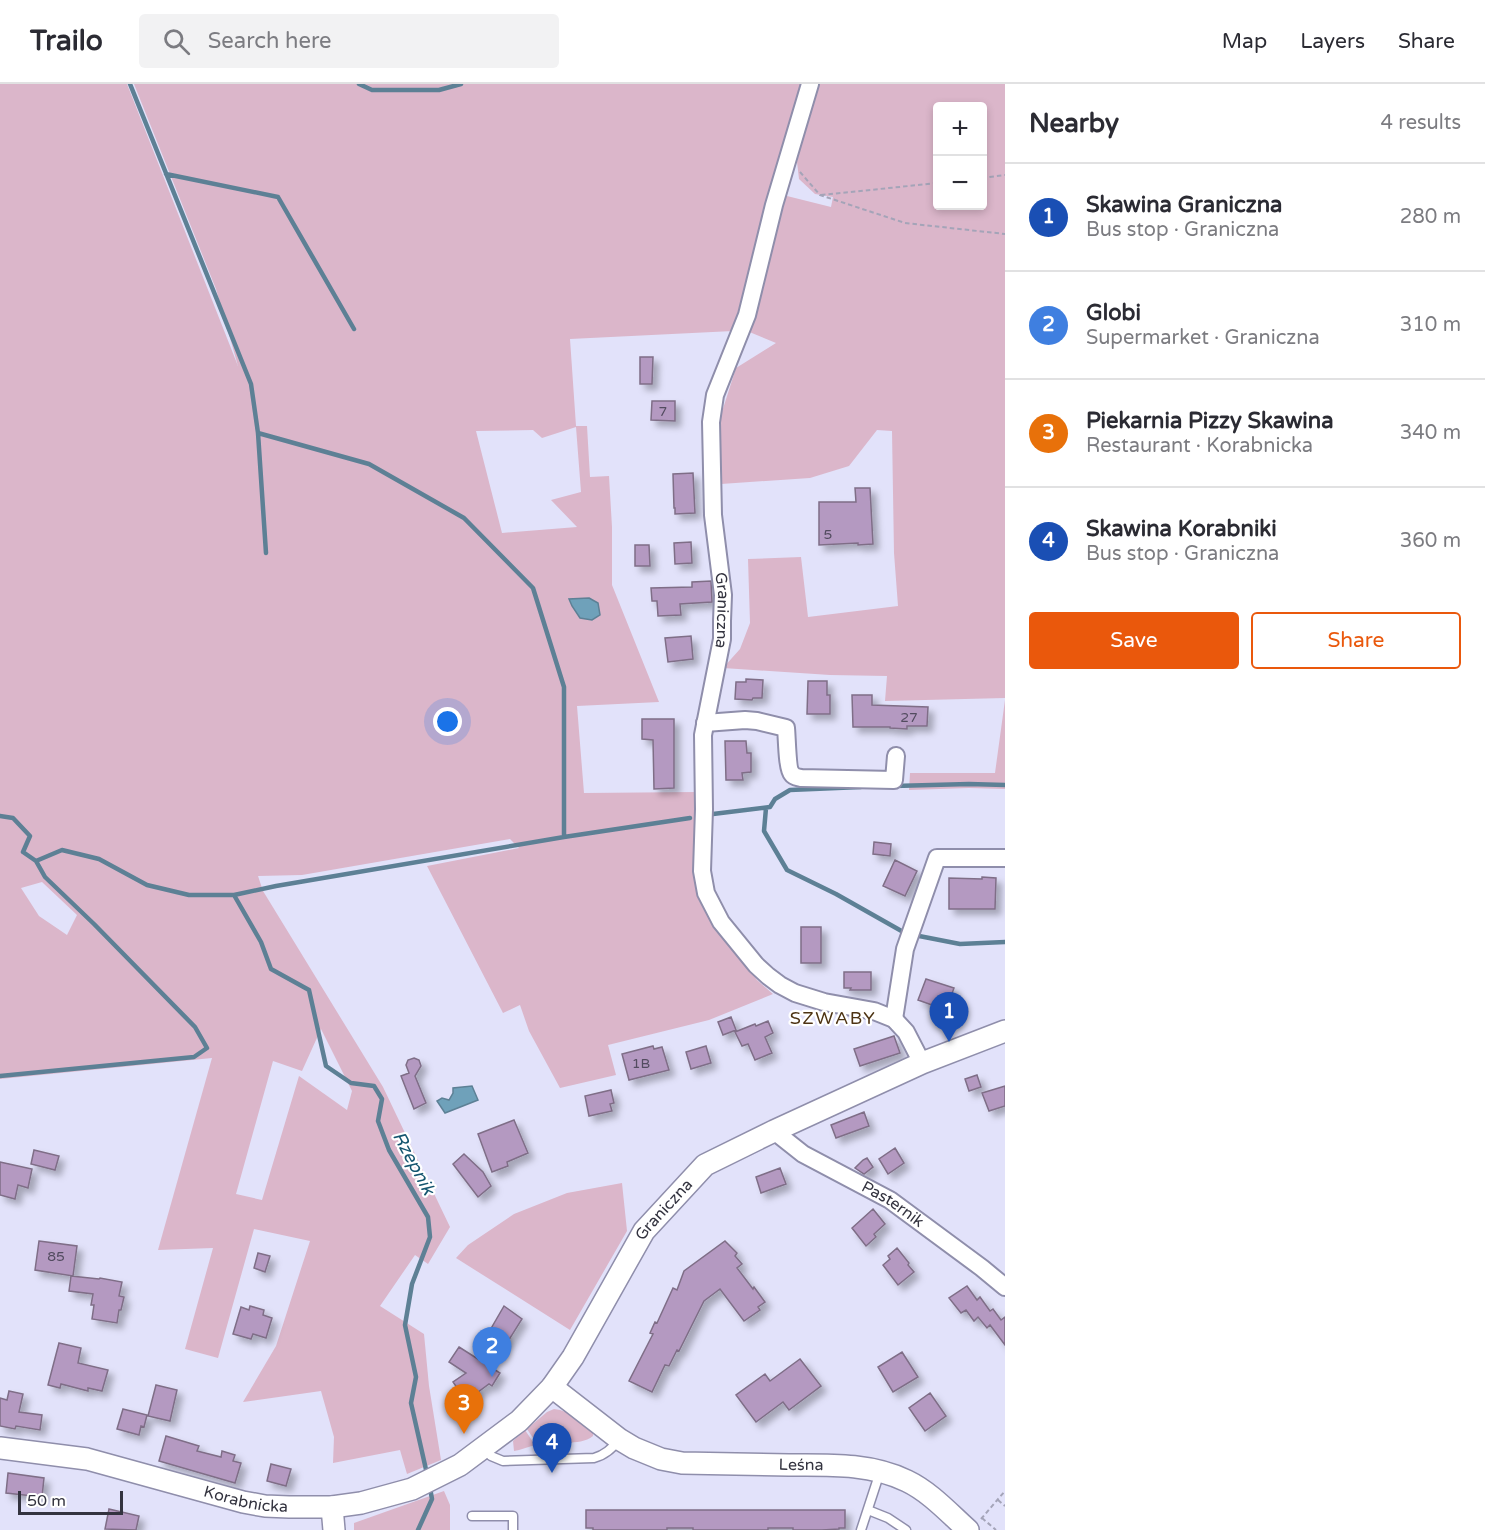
<!DOCTYPE html>
<html lang="en">
<head>
<meta charset="utf-8">
<style>
  body { margin:0; font-family:"Varela Round",sans-serif; background:#f2f2f3; color:#2b2b33 }
  .controls { position:absolute; right:18px; top:18px; display:grid; overflow:hidden; border-radius:6px; box-shadow:0 3px 9px #0003 }
  .controls button { width:54px; height:54px; display:grid; place-items:center; padding:0; border:0; border-bottom:2px solid #e1e1e2; background:#fff; color:#2b2b33; font:30px sans-serif }
  .scale { position:absolute; left:18px; bottom:15px; width:105px; box-sizing:border-box; padding-left:6px; border:3px solid #33333f; border-top:0; font-size:16px; line-height:21px; white-space:nowrap; color:#33333f; -webkit-text-stroke:4px #fff; paint-order:stroke }
  .you { position:absolute; left:448px; top:638px; width:21px; height:21px; margin:-15px; border:4px solid #fff; border-radius:50%; background:#1a73e8; box-shadow:0 0 0 9px #1a73e833 }
  .badge { display:grid; place-items:center; width:39px; height:39px; border-radius:50%; background:#ea580c; color:#fff; font-size:20px; font-weight:700 }
  .pin { position:absolute; translate:-50% -50px; filter:drop-shadow(0 2px 3px #0008) }
  .pin::after { content:''; position:absolute; top:32px; width:21px; height:18px; background:inherit; clip-path:polygon(0 0,100% 0,50% 100%) }
  .list { margin:0; padding:0; list-style:none }
  h2 { display:flex; justify-content:space-between; align-items:center; height:78px; margin:0; padding:0 24px; font-size:26px }
  h2 small { font-size:20px; font-weight:400; color:#7c7c81 }
  .list li { display:grid; grid-template-columns:39px 1fr auto; gap:18px; align-items:center; box-sizing:border-box; height:108px; padding:0 24px; border-top:2px solid #e1e1e2 }
  .list b { display:block; font-size:22px; white-space:nowrap }
  .list p { margin:0; font-size:20px; white-space:nowrap; color:#7c7c81 }
  .list em { font-size:20px; font-style:normal; color:#7c7c81 }
  .actions { display:flex; gap:12px; padding:18px 24px }
  .actions a { flex:1; padding:14px 0; border:2px solid #ea580c; border-radius:6px; text-align:center; font-size:21px; color:#ea580c }
  .actions .main { background:#ea580c; color:#fff }
  .icon { flex:none; width:33px; height:33px; fill:none; stroke:currentColor; stroke-width:2; stroke-linecap:round; stroke-linejoin:round }
  .map { position:relative; flex:none; width:1005px; height:1446px; overflow:hidden }
  header { display:flex; align-items:center; gap:36px; box-sizing:border-box; height:84px; padding:0 30px; background:#fff; border-bottom:2px solid #e1e1e2 }
  header strong { font-size:28px }
  nav { display:flex; gap:33px; margin-inline-start:auto; font-size:21px }
  .search { width:420px; height:54px; background:#f2f2f3; display:flex; align-items:center; gap:15px; box-sizing:border-box; padding:0 21px; border-radius:6px; color:#7c7c81; font-size:22px }
  main { display:flex }
  aside { flex:1; background:#fff }
  .map>svg:first-child { display:block }
  .green { fill:#dbb6ca; fill-rule:evenodd }
  .water { fill:#6fa1ba; stroke:#5d8095; stroke-width:1.5 }
  .lines { fill:none; stroke-linecap:round; stroke-linejoin:round }
  .stream { stroke:#5d8095; stroke-width:4.5 }
  .building { fill:#b499c1; stroke:#7f6e87; stroke-width:1.5; filter:url(#shadow) }
  .service-casing { stroke:#8f8eab; stroke-width:11 }
  .minor-casing { stroke:#8f8eab; stroke-width:20 }
  .tertiary-casing { stroke:#8f8eab; stroke-width:24 }
  .path { stroke:#a4a4b8; stroke-width:2; stroke-dasharray:4.5 3; stroke-linecap:butt }
  .service { stroke:#fff; stroke-width:8 }
  .minor { stroke:#fff; stroke-width:16 }
  .tertiary { stroke:#fff; stroke-width:21 }
  .labels { text-anchor:middle; dominant-baseline:central; stroke-width:4.5; stroke-linejoin:round; paint-order:stroke }
  .number-label { font-size:14px; fill:#534c60 }
  .street-label { font-size:16px; fill:#33333f; stroke:#fff }
  .neighbourhood-label { font-size:18px; letter-spacing:1.5px; fill:#4d3313; stroke:#fff }
  .water-label { font-size:18px; font-style:italic; fill:#14556f; stroke:#fff }
</style>
</head>
<body>
<header>
<strong>Trailo</strong>
<div class="search"><svg class="icon" aria-label="search" viewBox="0 0 24 24"><circle cx="10" cy="10" r="6"/><path d="M15 15l6 6"/></svg>Search here</div>
<nav><a>Map</a><a>Layers</a><a>Share</a></nav>
</header>
<main>
<div class="map">
<svg width="1005" height="1446" viewBox="0 0 1005 1446">
  <defs>
    <filter id="shadow"><feDropShadow dx="5.5" dy="5.5" stdDeviation="3" flood-color="#0004"/></filter>
  </defs>
  <rect width="100%" height="100%" fill="#e2e2fa"/>
  <!-- green -->
  <path class="green" d="M0,0H127L238,282L216,205L134,0H802L765,127L733,247L570,255L576,342H587L590,393L609,392L612,443V501L659,618L577,622L584,709L697,708L717,840L757,896L773,910L709,936L608,961L616,991L560,1004L529,947L520,921L503,929L427,782L519,764L510,755L302,791L258,792L263,807L383,1003L450,1143L428,1180L415,1171L380,1222L424,1250L429,1302L441,1376L407,1390L400,1366L333,1379L334,1353L321,1307L243,1318L276,1262L310,1157L254,1145L218,1274L185,1265L213,1164L158,1166L212,974L0,995ZM576,343L581,408L551,416L577,443L502,449L476,347L533,346L542,354ZM42,798L77,831L67,851L39,832L21,804ZM321,945L352,1007L347,1026L299,992L262,1116L236,1110L273,977L302,987Z
    M816,0H1005V614L885,617L887,592L830,591L723,584L740,565L750,539L748,475L801,473L808,533L898,522L894,469L892,347L877,346L849,382L810,394L721,400L717,378L720,334L736,284L776,259L747,247L783,111L831,123L833,113L815,110L799,95L797,78ZM938,22H982V122H938Z
    M1005,616V705L969,704L909,706L910,689H995Z
    M622,1099L627,1147L570,1246L456,1174L468,1161L514,1130L567,1109Z
    M554,1325C571,1327 581,1337 593,1348V1352C586,1358 576,1358 567,1359L566,1355L535,1357L527,1345L547,1328Z
    M525,1346L535,1361L519,1366L514,1367L513,1357Z
    M444,1407L450,1421V1446H354V1439Z"/>
  <!-- water -->
  <path class="water" d="M589,514L598,519L600,531L592,536L580,534L572,522L569,515Z
    M472,1002L478,1016L445,1029L437,1017L442,1014L449,1016L453,1009V1004Z"/>
  <g class="lines">
    <!-- stream -->
    <path class="stream" d="M130,0L251,300L258,349L266,469
      M359,0L372,6H439L461,0
      M166,90L278,113L354,245
      M258,349L369,380L464,434L533,504L564,603V753
      M894,702L969,700L1005,701
      M766,724L764,747L787,786L836,810L905,849
      M713,730L770,723L775,715L790,706L861,703
      M0,732L13,734L30,752L23,768L36,777L62,766L99,775L147,801L189,811H234L261,858L271,885L309,906L326,982L351,999L374,1002L382,1015L378,1037L389,1066L428,1133L430,1153L412,1200L405,1241L416,1293L411,1319L427,1390
      M234,811L276,802L564,753L690,734
      M914,851L960,860L1005,858
      M0,992L194,973L207,964L195,943L94,840L45,793L36,777
      M418,1446L432,1415L430,1404"/>
  </g>
  <!-- building -->
  <path class="building" d="M640,273H653L652,300H640Z
    M652,317H675V337L651,336Z
    M693,389L695,429L675,430V424H674L673,390Z
    M855,404H870L873,460L858,461V459L819,461V418H856Z
    M691,458L692,479L675,480L674,459Z
    M635,461H649L650,482H635Z
    M711,497L712,518L680,520L681,531L658,532L657,517H652L651,504L692,503V498Z
    M691,552L693,575L668,578L665,554Z
    M746,595L763,596L762,614H753L752,616L735,615L736,598H746Z
    M808,597H827V611H830V630H807Z
    M852,611H872V621L928,623L927,642H907V645L890,644V643H853Z
    M642,635H674V704L654,705L653,656L642,655Z
    M725,657H746L747,669H751V688L742,689L743,696H726Z
    M874,758L891,760L890,772L873,770Z
    M895,776L917,787L905,812L883,802Z
    M982,793L996,794L995,825H949V794L982,795Z
    M801,843H821V879H801Z
    M844,888H871V906H850L851,904H844Z
    M926,895L954,904L946,926L918,916Z
    M731,933L736,946L723,951L718,938Z
    M768,937L773,949L765,953L772,969L755,976L748,960L742,962L735,948L755,940L756,942Z
    M894,952L900,969L860,982L854,965Z
    M653,962L654,965L662,963L669,986L629,996L622,970Z
    M706,962L711,979L691,985L686,968Z
    M414,974L419,976L421,982L415,992L426,1019L414,1025L401,992L409,989L406,981L408,976Z
    M977,991L981,1003L969,1007L965,995Z
    M1005,1002V1022L989,1027L982,1009Z
    M611,1006L614,1019L610,1020L612,1027L589,1032L585,1012Z
    M864,1028L869,1042L836,1054L831,1041Z
    M514,1036L528,1069L507,1078L508,1082L492,1088L478,1050Z
    M895,1064L904,1079L888,1090L879,1075Z
    M34,1066L59,1072L55,1086L31,1080Z
    M464,1070L483,1088L491,1102L478,1113L453,1080Z
    M867,1074L873,1083L864,1090L855,1084L863,1076Z
    M0,1078L32,1085L28,1104L18,1101L15,1115L0,1111Z
    M780,1084L786,1100L761,1109L756,1093Z
    M873,1125L885,1140L874,1150L876,1153L866,1162L852,1144Z
    M39,1157L77,1162L73,1192L35,1186Z
    M725,1157L737,1169L735,1172L742,1180L737,1184L753,1205L754,1203L765,1218L758,1223L760,1226L744,1237L720,1205L704,1217L679,1267L677,1266L669,1282L665,1281L652,1308L629,1297L653,1250L650,1249L655,1238L657,1239L673,1204L677,1206L684,1187Z
    M897,1164L909,1179L908,1181L914,1188L898,1201L883,1181L890,1175L888,1172Z
    M258,1169L270,1172L265,1188L254,1184Z
    M71,1192L99,1195L100,1194L122,1198L119,1212L124,1213L121,1226H119L117,1239L92,1235L94,1221H91L93,1210L69,1207Z
    M967,1202L977,1216L980,1213L990,1227L993,1225L1001,1236L1005,1233V1261L990,1241L987,1244L978,1233L974,1237L966,1226L961,1229L949,1214Z
    M250,1222L264,1226L263,1231L272,1234L266,1254L253,1250L251,1255L233,1250L241,1223L249,1226Z
    M504,1222L522,1235L507,1259L489,1248Z
    M59,1259L81,1264L78,1279L108,1286L102,1307L88,1304V1307L61,1300L60,1304L48,1301Z
    M459,1263L500,1289L492,1302L489,1300L466,1317L453,1298L466,1289L449,1278Z
    M902,1268L918,1293L893,1308L878,1283Z
    M800,1275L821,1302L789,1326L783,1318L756,1338L736,1311L765,1290L770,1297Z
    M156,1301L177,1306L170,1337L148,1332Z
    M9,1307L23,1310L19,1328L42,1331L40,1346L16,1342L15,1345L0,1342V1314L7,1316Z
    M930,1309L946,1332L925,1347L909,1324Z
    M123,1325L147,1331L144,1343L141,1342L139,1351L117,1345Z
    M166,1352L199,1362L197,1367L221,1373L222,1367L235,1371L233,1377L241,1379L235,1399L159,1377Z
    M271,1380L291,1385L286,1402L267,1397Z
    M8,1389L44,1394L42,1413L6,1409Z
    M109,1425L139,1432L136,1446L105,1445Z
    M586,1426H845V1444H839V1445L822,1446H793V1444H768V1446H693V1444H667V1446H593V1444H586Z"/>
  <g class="lines">
    <!-- service casing -->
    <g class="service-casing">
      <path id="service" d="M484,1364L491,1372L503,1377L594,1374C605,1371 611,1365 619,1356
        M868,1426L888,1434L906,1446
        M472,1432H513V1446
        M861,1446L880,1388"/>
    </g>
    <!-- minor casing -->
    <g class="minor-casing">
      <g id="minor">
        <path id="s1" d="M810,0L774,121L747,231L715,311L711,338L713,431L723,511L722,537V555L703,651L704,725L702,787L706,809L721,838L756,881L768,892L780,901L795,909L824,918L874,927L894,935L906,948L922,979"/>
        <path d="M705,639L745,636L757,637L786,644C787,653 787,685 792,690C794,693 797,693 801,694L894,696L896,672"/>
        <path d="M894,935L905,865L937,774H1005"/>
        <path id="s2" d="M774,1047L803,1070L890,1116L982,1184L1005,1203"/>
      </g>
    </g>
    <!-- tertiary casing -->
    <g class="tertiary-casing">
      <g id="tertiary">
        <path id="s3" d="M552,1303L619,1355L634,1364L661,1375L682,1379C718,1380 753,1380 789,1381C828,1381 870,1379 907,1397C930,1408 949,1429 968,1446"/>
        <path id="s4" d="M0,1364L87,1375L243,1418L265,1422L289,1423H332L361,1419L412,1405L460,1381L519,1337L552,1303L573,1273L644,1147L705,1081L774,1047L922,979L1005,947"/>
        <path d="M332,1423L334,1446"/>
      </g>
    </g>
    <!-- path -->
    <path class="path" d="M800,88L820,111L905,139L1005,150
      M982,94L1005,91
      M821,111L938,99
      M998,1416L1005,1422
      M982,1434L996,1446
      M981,1435L1005,1407"/>
    <!-- service -->
    <use href="#service" class="service"/>
    <!-- minor -->
    <use href="#minor" class="minor"/>
    <!-- tertiary -->
    <use href="#tertiary" class="tertiary"/>
  </g>
  <g class="labels">
    <!-- number labels -->
    <g class="number-label">
      <text x="663" y="327">7</text>
      <text x="828" y="450">5</text>
      <text x="909" y="633">27</text>
      <text x="641" y="979">1B</text>
      <text x="56" y="1172">85</text>
    </g>
    <!-- street labels -->
    <g class="street-label">
      <text stroke="none"><textPath href="#s1" startOffset="542">Graniczna</textPath></text>
      <text stroke="none"><textPath href="#s2" startOffset="140">Pasternik</textPath></text>
      <text stroke="none"><textPath href="#s4" startOffset="806">Graniczna</textPath></text>
      <text stroke="none"><textPath href="#s3" startOffset="272">Leśna</textPath></text>
      <text stroke="none"><textPath href="#s4" startOffset="252">Korabnicka</textPath></text>
    </g>
    <!-- neighbourhood labels -->
    <g class="neighbourhood-label">
      <text x="833" y="934">SZWABY</text>
    </g>
    <!-- water labels -->
    <g class="water-label">
      <text transform="translate(414 1079) rotate(62)">Rzepnik</text>
    </g>
  </g>
</svg>
<div class="controls">
<button>+</button>
<button>−</button>
</div>
<div class="scale">50 m</div>
<div class="you"></div>
<div class="pin badge" style="left:949px;top:958px;background:#1a4fb4">1</div>
<div class="pin badge" style="left:492px;top:1293px;background:#3f7fe0">2</div>
<div class="pin badge" style="left:464px;top:1350px;background:#e8710a">3</div>
<div class="pin badge" style="left:552px;top:1389px;background:#1a4fb4">4</div>
</div>
<aside>
<h2>Nearby<small>4 results</small></h2>
<ul class="list">
<li><span class="badge" style="background:#1a4fb4">1</span><div><b>Skawina Graniczna</b><p>Bus stop · Graniczna</p></div><em>280 m</em></li>
<li><span class="badge" style="background:#3f7fe0">2</span><div><b>Globi</b><p>Supermarket · Graniczna</p></div><em>310 m</em></li>
<li><span class="badge" style="background:#e8710a">3</span><div><b>Piekarnia Pizzy Skawina</b><p>Restaurant · Korabnicka</p></div><em>340 m</em></li>
<li><span class="badge" style="background:#1a4fb4">4</span><div><b>Skawina Korabniki</b><p>Bus stop · Graniczna</p></div><em>360 m</em></li>
</ul>
<div class="actions"><a class="main">Save</a><a>Share</a></div>
</aside>
</main>
</body>
</html>
